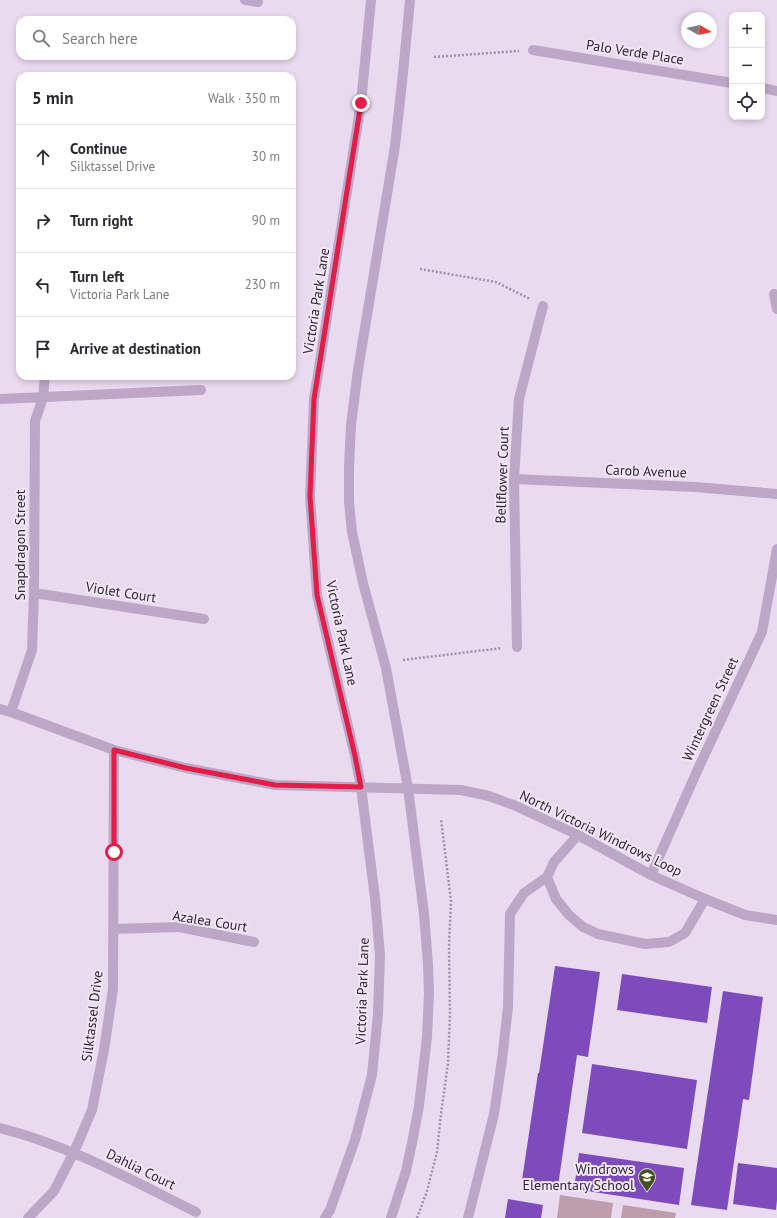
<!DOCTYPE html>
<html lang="en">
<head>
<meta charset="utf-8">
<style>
  body { margin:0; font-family:"PT Sans",sans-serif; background:#f2f2f3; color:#2b2b33 }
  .controls { position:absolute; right:12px; top:12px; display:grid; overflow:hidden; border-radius:8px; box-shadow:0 2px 6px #0003 }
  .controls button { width:36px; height:36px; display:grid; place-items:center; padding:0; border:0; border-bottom:1px solid #e1e1e2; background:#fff; color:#2b2b33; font:20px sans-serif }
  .compass { position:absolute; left:681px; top:12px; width:36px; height:36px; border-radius:50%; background:#fff; box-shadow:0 2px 6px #0003; rotate:99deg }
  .stop { position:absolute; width:12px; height:12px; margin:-9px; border:3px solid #e11d48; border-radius:50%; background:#fff }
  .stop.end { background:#e11d48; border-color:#fff; box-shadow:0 1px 4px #0008 }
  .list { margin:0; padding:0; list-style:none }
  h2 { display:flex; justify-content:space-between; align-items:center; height:52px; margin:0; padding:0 16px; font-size:17px }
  h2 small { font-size:13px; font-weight:400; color:#7c7c81 }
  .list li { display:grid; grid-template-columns:26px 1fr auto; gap:12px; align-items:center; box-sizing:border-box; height:64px; padding:0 16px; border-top:1px solid #e1e1e2 }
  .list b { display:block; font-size:15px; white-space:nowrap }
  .list p { margin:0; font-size:13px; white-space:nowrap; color:#7c7c81 }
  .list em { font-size:13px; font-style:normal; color:#7c7c81 }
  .icon { flex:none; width:22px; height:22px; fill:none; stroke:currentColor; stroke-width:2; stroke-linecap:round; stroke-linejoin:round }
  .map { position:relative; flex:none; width:777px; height:1218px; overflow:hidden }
  .search { position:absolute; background:#fff; box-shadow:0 2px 6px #0003; left:16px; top:16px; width:280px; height:44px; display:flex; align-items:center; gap:10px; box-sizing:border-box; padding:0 14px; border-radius:12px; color:#7c7c81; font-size:15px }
  .panel { position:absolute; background:#fff; box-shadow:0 2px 6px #0003; left:16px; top:72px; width:280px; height:308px; border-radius:12px }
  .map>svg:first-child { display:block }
  .green { fill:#bd9cab }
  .building { fill:#7e4bbd }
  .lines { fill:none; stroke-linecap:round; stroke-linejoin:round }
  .path { stroke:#a18ead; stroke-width:2.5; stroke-dasharray:2 2; stroke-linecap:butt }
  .minor { stroke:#bca7c7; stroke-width:10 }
  .tertiary { stroke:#bca7c7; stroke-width:10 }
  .route { stroke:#e11d48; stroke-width:5 }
  .labels { text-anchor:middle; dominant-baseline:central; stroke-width:4; stroke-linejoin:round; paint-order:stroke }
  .street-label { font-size:14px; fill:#2e2734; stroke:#f3e6f8 }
  .poi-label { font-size:14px; fill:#2e2734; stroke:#f3e6f8; text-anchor:end }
</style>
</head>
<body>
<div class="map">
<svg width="777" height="1218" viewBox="0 0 777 1218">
  <rect width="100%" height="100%" fill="#eadaf0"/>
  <!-- green -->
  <path class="green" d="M560,1195L613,1203L611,1218H557Z
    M623,1205L676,1213L675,1218H621Z"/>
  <!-- building -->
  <path class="building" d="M555,966L600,972L588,1057L577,1055L558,1186L522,1180L538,1073H539Z
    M622,974L712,987L707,1023L617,1010Z
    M723,991L763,997L749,1100L743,1099L727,1210L691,1205Z
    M592,1064L697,1080L687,1149L582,1133Z
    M579,1153L684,1168L679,1205L574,1189Z
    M738,1163L777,1168V1200L776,1210L733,1204Z
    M508,1199L543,1205L541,1218H505Z"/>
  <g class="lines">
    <!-- path -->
    <path class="path" d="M434,57L519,51
      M420,269L496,282L530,299
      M403,660L502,648
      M417,1218L427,1191L437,1152L441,1114L448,1063L450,1015L449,945L451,901L441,819"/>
    <!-- minor -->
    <path class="minor" d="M245,0L258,2
      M533,50L732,83
      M762,88L777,91
      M774,294L777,309
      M0,399L201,390
      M514,479L695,487L777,494
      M34,593L204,619
      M517,647L514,479L519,399L543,306
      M11,712L32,650L34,593L35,421L43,398L45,376
      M578,835L554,862L547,877L556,899L569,915L583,927L598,934L645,944L669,942L685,933L705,899
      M651,875L698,769L762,632L777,549
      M113,929L179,927L254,942
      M0,1128C69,1145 133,1181 196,1212
      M28,1218L54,1191L74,1152L92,1110L104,1050L113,989L114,750
      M468,1218L494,1114L502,1060L508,1007L510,914L524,893L547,877"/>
    <!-- tertiary -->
    <path class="tertiary" d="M0,709L11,712L114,750L186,768L275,785L461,790L489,796L516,806L578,835L651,875L705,899L745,915L777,920
      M325,1218L330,1210L355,1140L372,1075L378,1014L380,955L375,898L361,787L355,756L317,595L310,496L314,399L361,103L371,0
      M391,1218L406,1171L412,1143L419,1106L427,1037L429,993L428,964L424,914L408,788L386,668L363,583L352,532L349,502V467L351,425L358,370L395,146L403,73L410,0"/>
  </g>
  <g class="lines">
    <!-- route -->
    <path class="route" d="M114,852V750L186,768L275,785L361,787L355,756L317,595L310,496L314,399L361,103"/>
  </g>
  <!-- icons -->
  <defs>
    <g id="school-pin" transform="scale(0.9)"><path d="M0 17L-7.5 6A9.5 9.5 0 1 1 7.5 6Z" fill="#445220" stroke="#f3e6f8"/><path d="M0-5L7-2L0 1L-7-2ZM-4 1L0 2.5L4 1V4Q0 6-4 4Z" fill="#fff"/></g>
  </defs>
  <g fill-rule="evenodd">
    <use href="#school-pin" x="647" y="1177"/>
  </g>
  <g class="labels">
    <!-- street labels -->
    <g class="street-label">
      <text transform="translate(635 52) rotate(9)">Palo Verde Place</text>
      <text transform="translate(316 301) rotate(-81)">Victoria Park Lane</text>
      <text transform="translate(646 471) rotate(2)">Carob Avenue</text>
      <text transform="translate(502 475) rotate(-88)">Bellflower Court</text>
      <text transform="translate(20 545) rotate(-90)">Snapdragon Street</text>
      <text transform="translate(121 592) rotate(9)">Violet Court</text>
      <text transform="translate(342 633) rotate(78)">Victoria Park Lane</text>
      <text transform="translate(710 709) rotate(-65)">Wintergreen Street</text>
      <text transform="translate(601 833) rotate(26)">North Victoria Windrows Loop</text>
      <text transform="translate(210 921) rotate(9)">Azalea Court</text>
      <text transform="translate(362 991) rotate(-88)">Victoria Park Lane</text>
      <text transform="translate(92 1016) rotate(-83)">Silktassel Drive</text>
      <text transform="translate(141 1169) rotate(26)">Dahlia Court</text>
    </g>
    <!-- poi labels -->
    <g class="poi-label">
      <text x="634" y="1169">Windrows<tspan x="634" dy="16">Elementary School</tspan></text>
    </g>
  </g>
</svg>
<div class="controls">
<button>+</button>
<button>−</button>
<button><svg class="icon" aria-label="locate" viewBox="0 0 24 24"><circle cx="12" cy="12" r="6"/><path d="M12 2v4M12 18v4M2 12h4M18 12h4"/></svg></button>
</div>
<svg class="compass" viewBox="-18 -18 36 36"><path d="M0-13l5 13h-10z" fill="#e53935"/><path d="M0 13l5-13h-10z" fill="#7c7c81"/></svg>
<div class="stop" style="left:114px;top:852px"></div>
<div class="stop end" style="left:361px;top:103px"></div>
<div class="search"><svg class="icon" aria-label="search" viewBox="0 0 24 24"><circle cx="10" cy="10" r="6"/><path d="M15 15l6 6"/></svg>Search here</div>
<section class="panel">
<h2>5 min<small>Walk · 350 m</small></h2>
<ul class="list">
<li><svg class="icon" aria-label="ahead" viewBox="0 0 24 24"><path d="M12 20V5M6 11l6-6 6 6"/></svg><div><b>Continue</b><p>Silktassel Drive</p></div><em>30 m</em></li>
<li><svg class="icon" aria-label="right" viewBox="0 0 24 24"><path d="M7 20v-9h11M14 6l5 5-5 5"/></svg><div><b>Turn right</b></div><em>90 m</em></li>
<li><svg class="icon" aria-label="left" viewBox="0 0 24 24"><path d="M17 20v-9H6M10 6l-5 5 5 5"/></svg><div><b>Turn left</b><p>Victoria Park Lane</p></div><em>230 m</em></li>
<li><svg class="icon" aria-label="arrive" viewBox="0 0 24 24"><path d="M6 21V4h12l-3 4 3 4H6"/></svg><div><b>Arrive at destination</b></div></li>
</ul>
</section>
</div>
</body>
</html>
